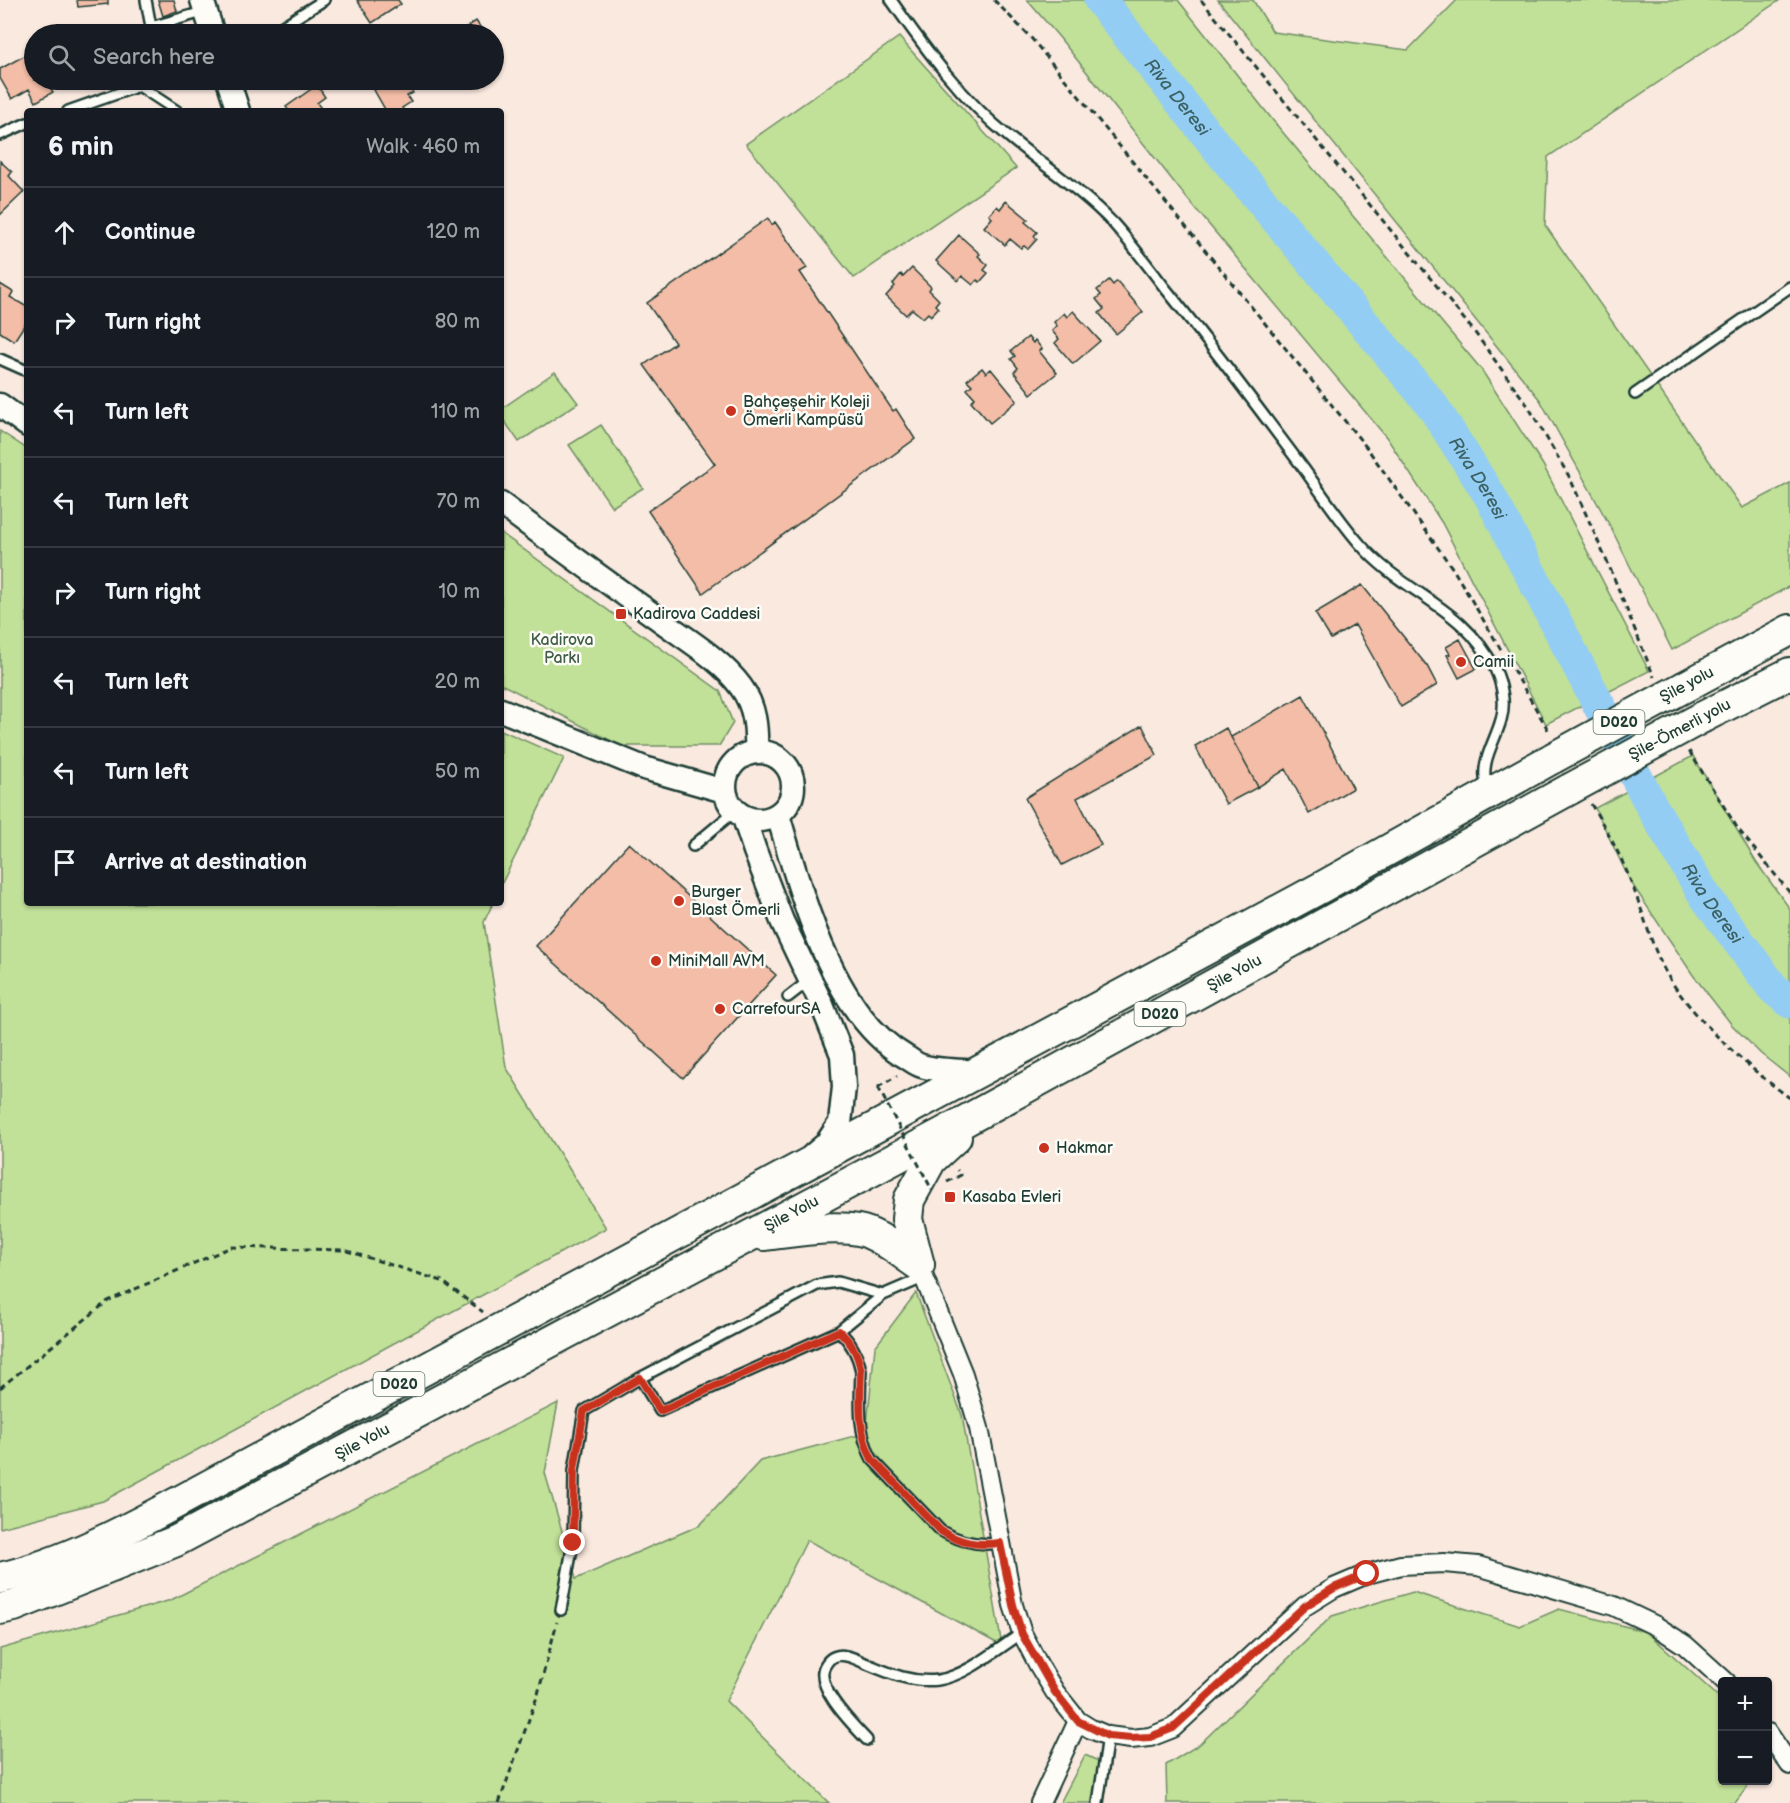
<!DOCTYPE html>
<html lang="en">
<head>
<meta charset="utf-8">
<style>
  body { margin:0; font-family:"Balsamiq Sans",sans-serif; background:#242831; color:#f1f3f6 }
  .controls { position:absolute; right:18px; bottom:18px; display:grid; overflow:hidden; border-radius:6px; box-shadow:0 2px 4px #0004 }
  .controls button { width:54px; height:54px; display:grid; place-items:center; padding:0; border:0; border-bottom:2px solid #363941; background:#171b24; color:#f1f3f6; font:30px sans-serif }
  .stop { position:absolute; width:18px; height:18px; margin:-14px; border:4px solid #c8321e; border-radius:50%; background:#fff }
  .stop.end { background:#c8321e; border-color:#fff; box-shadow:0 2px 6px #0008 }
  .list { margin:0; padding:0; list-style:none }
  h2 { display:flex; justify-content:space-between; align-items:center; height:78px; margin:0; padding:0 24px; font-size:26px }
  h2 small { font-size:20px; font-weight:400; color:#9ea1a6 }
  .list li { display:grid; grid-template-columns:39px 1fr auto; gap:18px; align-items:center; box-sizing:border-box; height:90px; padding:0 24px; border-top:2px solid #363941 }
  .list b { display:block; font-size:22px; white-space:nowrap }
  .list em { font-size:20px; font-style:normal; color:#9ea1a6 }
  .icon { flex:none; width:33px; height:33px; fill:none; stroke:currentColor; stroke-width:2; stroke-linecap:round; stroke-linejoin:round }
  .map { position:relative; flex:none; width:1790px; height:1803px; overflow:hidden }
  .search { position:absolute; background:#171b24; box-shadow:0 2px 4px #0004; left:24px; top:24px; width:480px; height:66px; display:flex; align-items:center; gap:15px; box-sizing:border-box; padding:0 21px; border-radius:33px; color:#9ea1a6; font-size:22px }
  .panel { position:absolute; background:#171b24; box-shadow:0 2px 4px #0004; left:24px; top:108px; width:480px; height:798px; border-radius:6px }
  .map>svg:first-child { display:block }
  .green { fill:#c1e098; stroke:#708e66; stroke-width:1.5 }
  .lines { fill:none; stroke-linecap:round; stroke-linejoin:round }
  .river { stroke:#93cdf3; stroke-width:33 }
  .building { fill:#f3bda7; stroke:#1f3d34; stroke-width:1.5 }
  .service-casing { stroke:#1f3d34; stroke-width:14 }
  .minor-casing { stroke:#1f3d34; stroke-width:22 }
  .tertiary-casing { stroke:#1f3d34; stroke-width:27 }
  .trunk-casing { stroke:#1f3d34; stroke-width:34 }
  .path { stroke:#1f3d34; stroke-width:3; stroke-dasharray:6 4.5; stroke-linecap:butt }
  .service { stroke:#fdfcf7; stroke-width:9 }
  .minor { stroke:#fdfcf7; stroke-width:18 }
  .tertiary { stroke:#fdfcf7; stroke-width:22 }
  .trunk { stroke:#fdfcf7; stroke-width:30 }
  .trunk-bridge-casing { stroke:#1f3d34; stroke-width:34; stroke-linecap:butt }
  .path-bridge { stroke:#1f3d34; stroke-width:3; stroke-dasharray:6 4.5; stroke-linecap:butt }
  .trunk-bridge { stroke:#fdfcf7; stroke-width:30 }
  .route { stroke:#c8321e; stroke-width:8 }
  .poi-dot { fill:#c8321e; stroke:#fdfcf7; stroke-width:2 }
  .labels { text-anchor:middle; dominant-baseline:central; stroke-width:5; stroke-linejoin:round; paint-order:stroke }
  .shield { fill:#fdfcf7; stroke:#62766e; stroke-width:1.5 }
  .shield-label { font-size:15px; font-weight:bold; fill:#1f3d34 }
  .poi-label { font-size:16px; fill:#1f3d34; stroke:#fdfcf7; text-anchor:start }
  .park-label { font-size:16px; fill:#3f5e48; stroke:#fdfcf7 }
  .street-label { font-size:16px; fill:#1f3d34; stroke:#fdfcf7 }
  .water-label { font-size:18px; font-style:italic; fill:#3c6164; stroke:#fdfcf7 }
</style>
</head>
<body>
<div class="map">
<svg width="1790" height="1803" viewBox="0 0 1790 1803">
  <rect width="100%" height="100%" fill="#fae9df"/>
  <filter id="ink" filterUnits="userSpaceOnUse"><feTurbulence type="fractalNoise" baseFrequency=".0167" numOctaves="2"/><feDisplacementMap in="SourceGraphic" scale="12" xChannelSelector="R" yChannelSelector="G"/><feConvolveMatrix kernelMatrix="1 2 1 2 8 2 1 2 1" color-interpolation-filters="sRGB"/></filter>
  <g filter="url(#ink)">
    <!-- green -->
    <path class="green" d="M1027,0H1178L1275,123L1481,369L1543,465L1649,671L1546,724L1442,523L1387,438L1185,196L1059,37Z
      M1218,0H1253L1273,32L1408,50L1457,0H1780L1548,157L1545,225L1742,508L1790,483V586L1672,650L1610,526L1540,400Z
      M899,37L1016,168L854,278L746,144Z
      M555,372L578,403L519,442L501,416V409Z
      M601,425L643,488L612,507L569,445Z
      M0,431L27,449V903H493L484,922L506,1067L606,1228L103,1501L0,1528Z
      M501,533L720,691L733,723L719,746H621L501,684Z
      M501,730L564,758L501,885Z
      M1693,756L1756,862L1790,909V1077L1761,1054L1732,1025L1693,975L1630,881L1595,808Z
      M916,1293L962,1415L1002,1646L807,1540L726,1701L829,1803H0V1649L171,1600L558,1403L545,1473L576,1579L700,1525L760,1461L866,1433L875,1347Z
      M1413,1592L1520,1626L1559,1609L1647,1632L1722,1700V1780L1752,1781L1735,1803H1167L1166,1765L1200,1744L1332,1616Z
      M1085,1755L1109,1766L1102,1803H1060Z"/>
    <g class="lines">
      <!-- river -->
      <path class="river" id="s1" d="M1100,0L1228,161L1432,405L1490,496L1652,807L1705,896L1773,988L1790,1002"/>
    </g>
    <!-- building -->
    <path class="building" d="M77,0H108V4L78,7Z
      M158,0H174L177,11L163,16Z
      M357,0H398L401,4L372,23Z
      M476,21L485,34H456Z
      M83,26L92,34H75Z
      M312,29L315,34H303Z
      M31,52L34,59V80H46L53,92L36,102L29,89L12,99L0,78V69Z
      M383,80H404L413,93L407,96L411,102L402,108L404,111H386L374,90L386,83Z
      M429,80H452L447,83L445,80L434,87Z
      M317,85L325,97L317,103L323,111H289L286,107Z
      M0,161L12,172L9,176L24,192L0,215Z
      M1006,201L1028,219L1025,222L1037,232L1034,236L1037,239L1028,249L1024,246L1021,248L1010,239L1005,245L984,227L992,218L989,215L997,206L1000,209Z
      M768,218L772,225L775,222L807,268L800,272L893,411L896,409L915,439L703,593L648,511L715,464L644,365L675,343L647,303Z
      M959,235L980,254L978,256L988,265L984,270L988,273L980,282L977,280L973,285L962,276L958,281L936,261Z
      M912,268L931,287L929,290L939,300L935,305L938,308L931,316L928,313L923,318L912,309L906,315L886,296L895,286L893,284L901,274L903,277Z
      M1109,280L1113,285L1117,281L1143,312L1116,334L1099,313L1104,309L1096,299L1101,295L1097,290Z
      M0,284L13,292L10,297L27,307V321L14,341L0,332Z
      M1073,311L1100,341L1073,364L1055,343L1059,339L1052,331L1057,326L1054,322L1064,313L1067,317Z
      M1028,337L1033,343L1035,340L1042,349L1039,351L1057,373L1031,394L1014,372L1018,368L1011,359L1015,356L1011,351Z
      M982,368L986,373L991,369L1017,401L990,423L971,401L975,398L967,389L972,385L967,380Z
      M1362,585L1427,666L1437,685L1401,707L1355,625L1331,639L1315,613Z
      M1460,639L1476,669L1459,678L1447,655L1450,654L1446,647Z
      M1303,695L1353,788L1309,814L1286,769L1258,787L1231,737Z
      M1142,725L1157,755L1077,798L1101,845L1062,865L1025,798Z
      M1226,728L1258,787L1226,804L1195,746Z
      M629,843L776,975L683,1078L536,946Z"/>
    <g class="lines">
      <!-- service casing -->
      <g class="service-casing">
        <path id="service" d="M146,0L151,27L149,34
          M891,0C926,50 961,98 1009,137C1044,166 1081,190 1113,223C1131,243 1148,266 1165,288C1213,347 1258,408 1304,469C1322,494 1340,521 1360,544C1403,594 1464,606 1495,669C1502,684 1506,704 1501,720C1494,745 1479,762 1487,789
          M151,27L206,11
          M270,34L324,0
          M139,86L177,111
          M68,111L139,86
          M0,135L27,123
          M0,359L27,371
          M1635,394L1790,287
          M693,846L735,811
          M788,997L810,980
          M839,1331C852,1343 858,1355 861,1371C860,1402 857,1431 872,1459L941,1531C960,1542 978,1546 1000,1543
          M640,1378L660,1411L839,1331L883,1295L925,1277
          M561,1610L573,1543L574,1470L584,1411L640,1378L817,1285L838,1282L883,1295
          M867,1740C853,1725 811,1684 826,1664C830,1657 838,1654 846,1656C853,1657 860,1661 867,1664C891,1674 912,1683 938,1680C966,1676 998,1649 1022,1633
          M1098,1803L1108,1736"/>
      </g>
      <!-- minor casing -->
      <g class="minor-casing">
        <path id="minor" d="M919,1265L963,1374L979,1428L1013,1605L1022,1633L1038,1664L1055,1692L1078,1721L1091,1729L1108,1736L1131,1739L1150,1737L1173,1728L1305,1606L1334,1588L1367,1574L1401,1565L1444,1563L1478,1566L1614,1606L1656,1626L1685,1645L1726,1682
          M1768,1733L1790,1765
          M1040,1803L1078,1721"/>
      </g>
      <!-- tertiary casing -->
      <g class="tertiary-casing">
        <path id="tertiary" d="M202,0L213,34
          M228,80L238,111
          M0,405L27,425
          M501,504C552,542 604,580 656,617C684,638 720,658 741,687C755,706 757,728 756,752
          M501,710L644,768L724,791
          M725 786a34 34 0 1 1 68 0a34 34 0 1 1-68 0Z
          M778,815C801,892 832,1015 906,1057C911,1060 917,1065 922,1066C937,1071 961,1070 977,1072
          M744,818L755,851L782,921L822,1005L842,1055L844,1087L840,1123L826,1144L813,1155"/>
      </g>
      <!-- trunk casing -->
      <g class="trunk-casing">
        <g id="trunk">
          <path d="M1686,686L1790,630"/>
          <path d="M1703,717L1790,673"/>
          <path d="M764,1235C793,1232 834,1224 863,1231C883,1237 902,1254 919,1265"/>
          <path d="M919,1265L907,1219L909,1200L931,1160L956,1137"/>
          <path d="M0,1578C79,1560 160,1511 232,1473L1322,887L1553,758"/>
          <path id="s2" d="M0,1609L14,1606L176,1541L943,1133L1570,789"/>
        </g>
      </g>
      <!-- path -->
      <path class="path" d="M994,0L1032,39L1367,448L1453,569L1503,653
        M1201,0L1473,330L1528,406L1570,478L1612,573L1654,677
        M1508,661L1550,733
        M1689,751L1738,829L1790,893
        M1591,804C1607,831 1623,859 1634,890C1645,917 1651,945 1665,971C1690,1016 1748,1068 1790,1098
        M878,1087L897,1076
        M947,1182L961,1175L957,1170
        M0,1388L108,1301L231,1247L344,1250L442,1281L483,1312
        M499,1803L538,1694L557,1622"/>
      <!-- service -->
      <use href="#service" class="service"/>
      <!-- minor -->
      <use href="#minor" class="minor"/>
      <!-- tertiary -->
      <use href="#tertiary" class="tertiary"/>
      <!-- trunk -->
      <use href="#trunk" class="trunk"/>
      <!-- trunk-bridge casing -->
      <g class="trunk-bridge-casing">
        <path id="trunk-bridge" d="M1553,758L1686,686
          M1570,789L1703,717"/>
      </g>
      <!-- path-bridge -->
      <path class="path-bridge" d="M878,1087L932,1190"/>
      <!-- trunk-bridge -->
      <use href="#trunk-bridge" class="trunk-bridge"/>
    </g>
  </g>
  <g class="lines" filter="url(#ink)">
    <!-- route -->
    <path class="route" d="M573,1543L574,1470L584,1411L640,1378L660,1411L839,1331C852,1343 858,1354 861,1371C860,1402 857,1431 872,1459L941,1531C960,1543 978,1546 1000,1543L1013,1605L1022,1634L1055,1692L1078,1721L1108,1736L1131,1738L1150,1737L1173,1728L1305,1606L1334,1588L1367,1574"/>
  </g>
  <!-- markers -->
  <g class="poi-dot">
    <circle cx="731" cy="411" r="6"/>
    <rect x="615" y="608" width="12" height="12" rx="3"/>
    <circle cx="1461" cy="662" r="6"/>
    <circle cx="679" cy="901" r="6"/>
    <circle cx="656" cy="961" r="6"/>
    <circle cx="720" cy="1009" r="6"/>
    <circle cx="1044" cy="1148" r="6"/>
    <rect x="944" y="1191" width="12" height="12" rx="3"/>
  </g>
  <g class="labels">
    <!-- shield labels -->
    <g class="shield">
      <rect x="1593.5" y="710" width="51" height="24" rx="4.5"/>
      <rect x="1134.5" y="1002" width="51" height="24" rx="4.5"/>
      <rect x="373.5" y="1372" width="51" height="24" rx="4.5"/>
    </g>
    <g class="shield-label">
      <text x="1619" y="722">D020</text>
      <text x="1160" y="1014">D020</text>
      <text x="399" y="1384">D020</text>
    </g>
    <!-- poi labels -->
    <g class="poi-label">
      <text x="743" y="402">Bahçeşehir Koleji<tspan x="743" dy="18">Ömerli Kampüsü</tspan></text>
      <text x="633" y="614">Kadirova Caddesi</text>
      <text x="1473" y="662">Camii</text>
      <text x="691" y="892">Burger<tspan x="691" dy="18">Blast Ömerli</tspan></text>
      <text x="668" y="961">MiniMall AVM</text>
      <text x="732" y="1009">CarrefourSA</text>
      <text x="1056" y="1148">Hakmar</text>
      <text x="962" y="1197">Kasaba Evleri</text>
    </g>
    <!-- park labels -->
    <g class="park-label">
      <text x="562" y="640">Kadirova<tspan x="562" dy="18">Parkı</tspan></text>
    </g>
    <!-- street labels -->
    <g class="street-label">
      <text transform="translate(1687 685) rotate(-28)">Şile yolu</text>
      <text transform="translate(1680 730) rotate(-28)">Şile-Ömerli yolu</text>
      <text stroke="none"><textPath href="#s2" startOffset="1390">Şile Yolu</textPath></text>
      <text stroke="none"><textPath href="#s2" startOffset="886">Şile Yolu</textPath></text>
      <text stroke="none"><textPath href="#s2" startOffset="400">Şile Yolu</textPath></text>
    </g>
    <!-- water labels -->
    <g class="water-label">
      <text stroke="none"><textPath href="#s1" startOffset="124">Riva Deresi</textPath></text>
      <text stroke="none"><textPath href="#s1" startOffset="610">Riva Deresi</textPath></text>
      <text stroke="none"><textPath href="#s1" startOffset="1096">Riva Deresi</textPath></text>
    </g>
  </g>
</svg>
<div class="controls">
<button>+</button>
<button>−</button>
</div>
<div class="stop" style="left:1367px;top:1574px"></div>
<div class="stop end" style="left:573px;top:1543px"></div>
<div class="search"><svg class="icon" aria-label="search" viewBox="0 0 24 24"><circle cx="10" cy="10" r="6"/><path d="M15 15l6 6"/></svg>Search here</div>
<section class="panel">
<h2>6 min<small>Walk · 460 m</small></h2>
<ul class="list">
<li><svg class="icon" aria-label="ahead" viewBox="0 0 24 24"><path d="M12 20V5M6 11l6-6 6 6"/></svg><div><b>Continue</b></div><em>120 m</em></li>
<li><svg class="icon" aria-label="right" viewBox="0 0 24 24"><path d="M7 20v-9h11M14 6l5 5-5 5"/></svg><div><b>Turn right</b></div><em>80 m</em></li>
<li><svg class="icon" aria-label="left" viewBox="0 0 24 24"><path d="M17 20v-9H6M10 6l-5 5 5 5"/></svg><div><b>Turn left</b></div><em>110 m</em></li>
<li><svg class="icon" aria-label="left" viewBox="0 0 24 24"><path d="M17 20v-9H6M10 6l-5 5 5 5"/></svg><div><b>Turn left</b></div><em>70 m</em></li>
<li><svg class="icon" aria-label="right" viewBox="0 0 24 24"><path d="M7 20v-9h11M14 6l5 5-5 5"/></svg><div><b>Turn right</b></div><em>10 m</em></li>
<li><svg class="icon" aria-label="left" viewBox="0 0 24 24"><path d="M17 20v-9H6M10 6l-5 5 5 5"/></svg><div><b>Turn left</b></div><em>20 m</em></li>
<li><svg class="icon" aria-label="left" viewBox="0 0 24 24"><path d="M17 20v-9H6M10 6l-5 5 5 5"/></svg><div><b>Turn left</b></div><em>50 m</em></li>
<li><svg class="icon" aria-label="arrive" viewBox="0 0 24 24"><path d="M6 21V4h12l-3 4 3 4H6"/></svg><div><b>Arrive at destination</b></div></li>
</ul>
</section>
</div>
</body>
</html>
